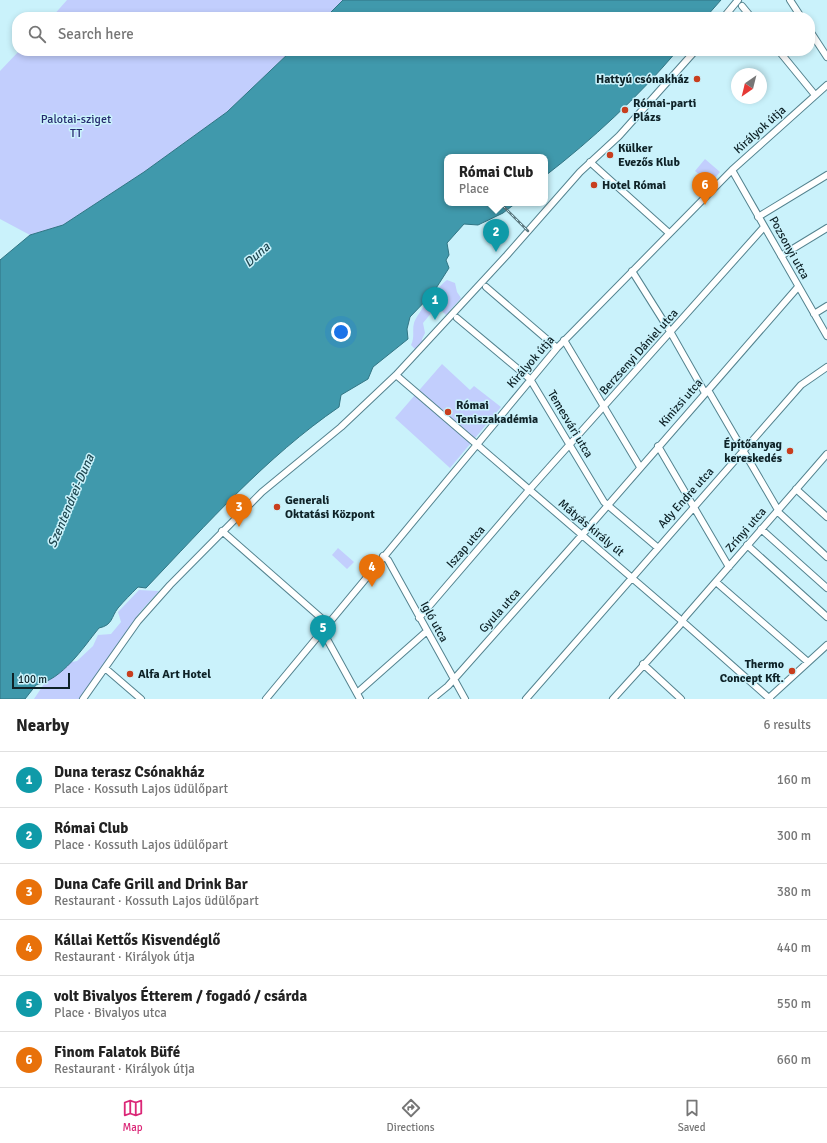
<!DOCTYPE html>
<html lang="en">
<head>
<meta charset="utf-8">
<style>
  body { margin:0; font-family:Signika,sans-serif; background:#f6f6f6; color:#222 }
  .compass { position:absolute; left:731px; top:68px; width:36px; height:36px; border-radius:50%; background:#fff; box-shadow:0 2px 6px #0003; rotate:215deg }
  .scale { position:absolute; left:12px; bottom:10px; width:58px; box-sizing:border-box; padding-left:4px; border:2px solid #0e2227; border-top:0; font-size:11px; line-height:14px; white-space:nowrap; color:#0e2227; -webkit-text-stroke:3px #caf2fb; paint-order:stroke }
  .you { position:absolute; left:341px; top:332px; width:14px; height:14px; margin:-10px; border:3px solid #fff; border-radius:50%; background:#1a73e8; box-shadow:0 0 0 6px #1a73e833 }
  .badge { display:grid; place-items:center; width:26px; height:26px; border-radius:50%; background:#db2777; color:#fff; font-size:13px; font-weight:700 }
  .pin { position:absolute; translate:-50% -33px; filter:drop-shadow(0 1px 2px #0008) }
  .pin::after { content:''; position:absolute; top:21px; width:14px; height:12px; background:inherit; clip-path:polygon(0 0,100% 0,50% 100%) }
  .popup { position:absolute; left:444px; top:154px; width:104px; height:52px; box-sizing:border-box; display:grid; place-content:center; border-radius:8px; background:#fff; filter:drop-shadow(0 1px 3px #0005); font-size:13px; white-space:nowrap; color:#767676 }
  .popup b { font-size:15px; color:#222 }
  .popup::after { content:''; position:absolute; left:50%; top:100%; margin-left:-8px; border:8px solid transparent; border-top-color:#fff }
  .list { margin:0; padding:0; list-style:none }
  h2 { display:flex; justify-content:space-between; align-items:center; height:52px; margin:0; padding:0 16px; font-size:17px }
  h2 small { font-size:13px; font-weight:400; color:#767676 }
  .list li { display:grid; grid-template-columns:26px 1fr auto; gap:12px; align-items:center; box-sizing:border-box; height:56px; padding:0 16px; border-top:1px solid #e0e0e0 }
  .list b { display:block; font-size:15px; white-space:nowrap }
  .list p { margin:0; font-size:13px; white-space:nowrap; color:#767676 }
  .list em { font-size:13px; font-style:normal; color:#767676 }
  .icon { flex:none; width:22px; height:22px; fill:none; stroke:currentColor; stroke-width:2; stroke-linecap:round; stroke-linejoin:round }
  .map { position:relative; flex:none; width:827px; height:699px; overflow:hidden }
  .search { position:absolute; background:#fff; box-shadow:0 2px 6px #0003; left:12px; right:12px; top:12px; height:44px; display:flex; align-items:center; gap:10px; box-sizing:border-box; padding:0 14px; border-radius:16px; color:#767676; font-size:15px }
  .sheet { height:388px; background:#fff }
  nav { display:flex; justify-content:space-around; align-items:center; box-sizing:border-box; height:56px; border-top:1px solid #e0e0e0; background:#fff; font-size:11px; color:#767676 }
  nav a { display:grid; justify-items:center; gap:2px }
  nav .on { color:#db2777 }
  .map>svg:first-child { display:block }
  .green { fill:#c2cefd }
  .water { fill:#4099ac; stroke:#317584 }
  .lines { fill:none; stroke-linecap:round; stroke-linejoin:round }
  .minor-casing { stroke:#54838f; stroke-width:8 }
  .minor { stroke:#fff; stroke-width:6 }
  .rail-casing { stroke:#5d7980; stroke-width:2.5 }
  .rail { stroke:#caf2fb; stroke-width:1; stroke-dasharray:3; stroke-linecap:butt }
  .poi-dot { fill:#c83e1e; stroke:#caf2fb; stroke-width:1.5 }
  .labels { text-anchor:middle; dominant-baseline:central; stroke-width:3; stroke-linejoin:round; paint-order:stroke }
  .poi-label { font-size:12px; font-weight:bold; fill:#0e2227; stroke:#caf2fb; text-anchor:start }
  .park-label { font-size:12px; fill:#24296e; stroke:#caf2fb }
  .street-label { font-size:12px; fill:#0e2227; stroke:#caf2fb }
  .water-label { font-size:13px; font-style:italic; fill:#214952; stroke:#caf2fb }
</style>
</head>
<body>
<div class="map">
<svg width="827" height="699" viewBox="0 0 827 699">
  <rect width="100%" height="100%" fill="#caf2fb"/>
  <!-- green -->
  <path class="green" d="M67,0H343L326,17H52Z
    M19,51H291L227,112L144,172L63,225L30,235L0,219V71Z
    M705,159L720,172L710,184L695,171Z
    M447,280L455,283L457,292L461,298L446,315L437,306L423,323L425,333L422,339L423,343L416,350L411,345C415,337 412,330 414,323C417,314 439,285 447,280Z
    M442,364L470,390L474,386L501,407L450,468L395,418Z
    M338,548L354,562L347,569L332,555Z
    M139,590L159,591L140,612L80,699H34L50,675L62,664L77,661L93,646L98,635L111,634L121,622L118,612Z"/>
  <!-- water -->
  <path class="water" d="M343,0H721L706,17H326Z
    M291,51H677C638,97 593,139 545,176V157H447V203H516L503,213L478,225L464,224L447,243L449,255L446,260L449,268L433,293L410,317L407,329L408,339L373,367L368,379L341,395L339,407C266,457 207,524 146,588L138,587C131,594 124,601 118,608C111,617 113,625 99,628C82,649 63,679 36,685L25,699H0V260L30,235L63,225L144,172L227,112Z"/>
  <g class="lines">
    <!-- minor casing -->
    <g class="minor-casing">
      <path id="minor" d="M790,0L801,17
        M742,6L751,17
        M724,17L738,0
        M810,31L827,57
        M779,51L815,95
        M590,162L669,233
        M732,170L827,336
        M758,217L827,175
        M781,256L827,228
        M632,271L671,333L705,393
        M486,287L557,348
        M814,314L827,306
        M457,318L530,379L604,502L657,547
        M564,340L640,467
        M396,375L682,621L770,699
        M708,390L778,510
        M658,446L729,567
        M796,489L827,517
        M777,511L827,557
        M761,529L827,588
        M222,531L328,624
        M747,545L827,617
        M383,556L388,560L465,699
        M716,582L808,662
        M419,618L529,490L764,227
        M322,630L360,699
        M643,664L681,699
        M105,668L141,699
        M357,693L427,631
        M769,698L827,645
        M83,699L138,621L170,585L262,492L341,427L396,375L507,255L580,172L619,136L695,51
        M266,699L557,348L732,170L827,85
        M432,699L448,686L582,535L798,287
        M526,699L801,385L827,367
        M613,699L680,625L685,617L827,454"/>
    </g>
    <!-- minor -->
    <use href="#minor" class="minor"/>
    <!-- rail casing -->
    <g class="rail-casing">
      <path id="rail" d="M503,206L528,231"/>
    </g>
    <!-- rail -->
    <use href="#rail" class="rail"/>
  </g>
  <!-- markers -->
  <g class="poi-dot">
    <circle cx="697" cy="79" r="4"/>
    <circle cx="625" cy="110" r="4"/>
    <circle cx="610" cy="155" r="4"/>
    <circle cx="594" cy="185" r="4"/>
    <circle cx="448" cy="412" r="4"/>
    <circle cx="790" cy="451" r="4"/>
    <circle cx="277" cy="507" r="4"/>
    <circle cx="792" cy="671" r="4"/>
    <circle cx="130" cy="674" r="4"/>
  </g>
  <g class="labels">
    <!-- poi labels -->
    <g class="poi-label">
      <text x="689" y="79" text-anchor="end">Hattyú csónakház</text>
      <text x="633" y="103">Római-parti<tspan x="633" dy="14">Plázs</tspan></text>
      <text x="618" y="148">Külker<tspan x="618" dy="14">Evezős Klub</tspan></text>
      <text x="602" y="185">Hotel Római</text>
      <text x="456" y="405">Római<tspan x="456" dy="14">Teniszakadémia</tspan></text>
      <text x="782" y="444" text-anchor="end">Építőanyag<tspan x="782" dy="14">kereskedés</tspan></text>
      <text x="285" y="500">Generali<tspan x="285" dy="14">Oktatási Központ</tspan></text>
      <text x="784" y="664" text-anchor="end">Thermo<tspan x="784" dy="14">Concept Kft.</tspan></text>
      <text x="138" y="674">Alfa Art Hotel</text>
    </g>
    <!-- park labels -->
    <g class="park-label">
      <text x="76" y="119">Palotai-sziget<tspan x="76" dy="14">TT</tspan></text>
    </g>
    <!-- street labels -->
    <g class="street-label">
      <text transform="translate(760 130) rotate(-42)">Királyok útja</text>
      <text transform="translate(789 248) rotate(61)">Pozsonyi utca</text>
      <text transform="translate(639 352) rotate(-48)">Berzsenyi Dániel utca</text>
      <text transform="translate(531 362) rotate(-49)">Királyok útja</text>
      <text transform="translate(681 403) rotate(-49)">Kinizsi utca</text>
      <text transform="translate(570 424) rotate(59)">Temesvári utca</text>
      <text transform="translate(686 498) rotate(-48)">Ady Endre utca</text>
      <text transform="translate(591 528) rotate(40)">Mátyás király út</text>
      <text transform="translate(746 530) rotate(-49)">Zrínyi utca</text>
      <text transform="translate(466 547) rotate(-49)">Iszap utca</text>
      <text transform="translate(500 611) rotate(-48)">Gyula utca</text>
      <text transform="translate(434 622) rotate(61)">Igló utca</text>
    </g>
    <!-- water labels -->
    <g class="water-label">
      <text transform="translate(257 255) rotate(-42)">Duna</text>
      <text transform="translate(71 501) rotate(-67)">Szentendrei-Duna</text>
    </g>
  </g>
</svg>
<svg class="compass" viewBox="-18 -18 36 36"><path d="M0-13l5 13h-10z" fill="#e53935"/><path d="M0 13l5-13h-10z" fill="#767676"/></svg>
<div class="scale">100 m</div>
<div class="you"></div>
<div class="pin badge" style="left:435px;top:320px;background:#0f9aa8">1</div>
<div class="pin badge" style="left:496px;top:252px;background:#0f9aa8">2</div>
<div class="popup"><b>Római Club</b>Place</div>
<div class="pin badge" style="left:239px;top:527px;background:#e8710a">3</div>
<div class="pin badge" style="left:372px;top:587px;background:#e8710a">4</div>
<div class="pin badge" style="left:323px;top:648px;background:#0f9aa8">5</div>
<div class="pin badge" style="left:705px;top:205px;background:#e8710a">6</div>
<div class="search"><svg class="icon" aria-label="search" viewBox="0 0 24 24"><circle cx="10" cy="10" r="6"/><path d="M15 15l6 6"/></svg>Search here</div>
</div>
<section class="sheet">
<h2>Nearby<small>6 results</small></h2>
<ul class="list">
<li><span class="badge" style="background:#0f9aa8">1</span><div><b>Duna terasz Csónakház</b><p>Place · Kossuth Lajos üdülőpart</p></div><em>160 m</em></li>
<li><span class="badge" style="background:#0f9aa8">2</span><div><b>Római Club</b><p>Place · Kossuth Lajos üdülőpart</p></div><em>300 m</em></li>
<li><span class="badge" style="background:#e8710a">3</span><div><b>Duna Cafe Grill and Drink Bar</b><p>Restaurant · Kossuth Lajos üdülőpart</p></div><em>380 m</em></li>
<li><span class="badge" style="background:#e8710a">4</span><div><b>Kállai Kettős Kisvendéglő</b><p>Restaurant · Királyok útja</p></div><em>440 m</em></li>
<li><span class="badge" style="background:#0f9aa8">5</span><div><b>volt Bivalyos Étterem / fogadó / csárda</b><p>Place · Bivalyos utca</p></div><em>550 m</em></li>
<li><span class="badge" style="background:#e8710a">6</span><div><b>Finom Falatok Büfé</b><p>Restaurant · Királyok útja</p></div><em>660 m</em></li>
</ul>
</section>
<nav>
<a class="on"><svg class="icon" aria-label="map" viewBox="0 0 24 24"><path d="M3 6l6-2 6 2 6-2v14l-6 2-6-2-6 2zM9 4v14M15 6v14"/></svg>Map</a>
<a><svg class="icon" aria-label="directions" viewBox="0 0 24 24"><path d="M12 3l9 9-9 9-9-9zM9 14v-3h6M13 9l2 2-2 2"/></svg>Directions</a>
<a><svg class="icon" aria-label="saved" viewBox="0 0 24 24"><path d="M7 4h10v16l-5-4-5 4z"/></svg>Saved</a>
</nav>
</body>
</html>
